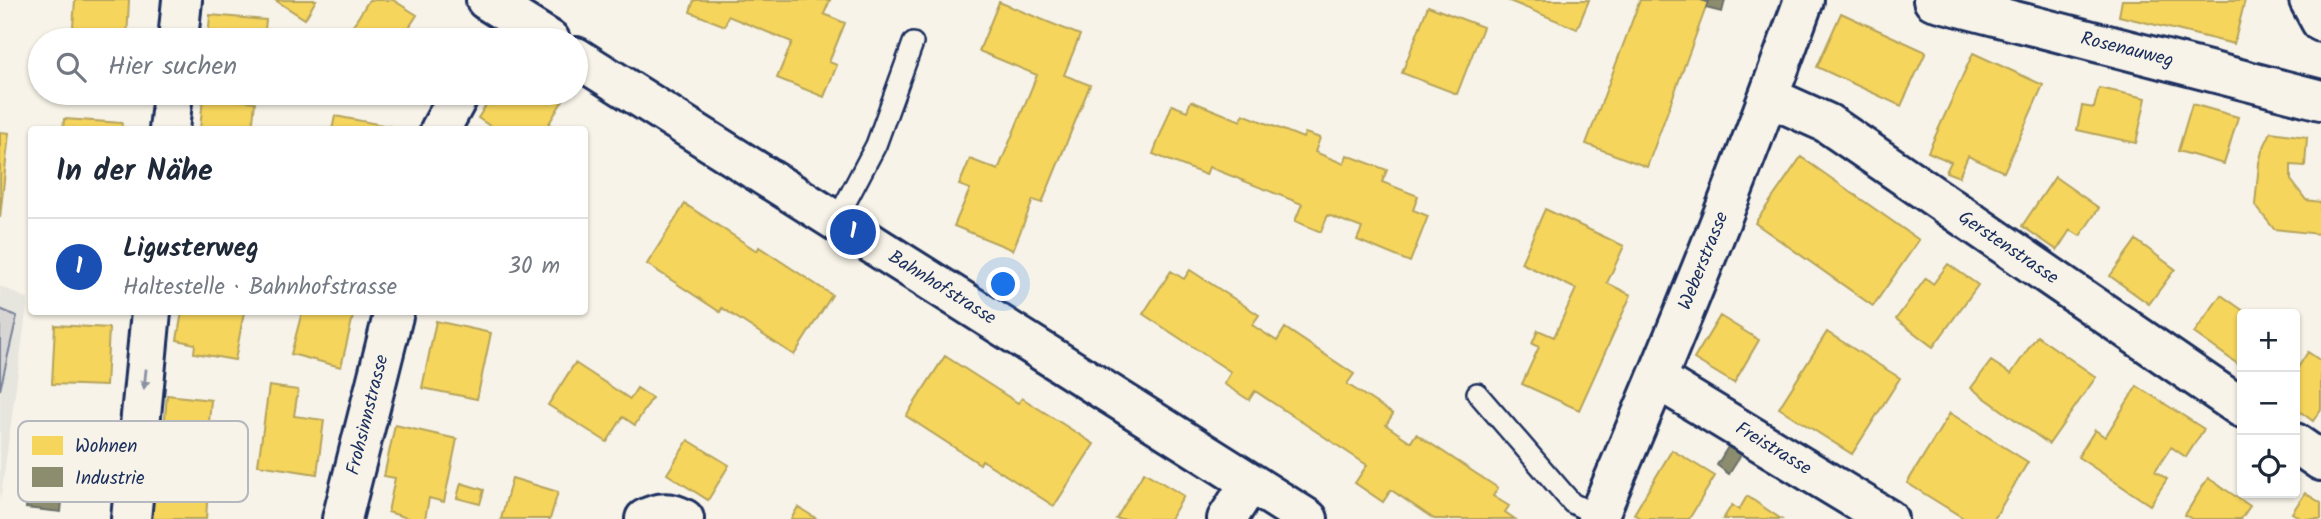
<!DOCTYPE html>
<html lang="de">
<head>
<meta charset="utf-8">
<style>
  body { margin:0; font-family:Kalam,sans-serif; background:#f2f2f3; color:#1f2937 }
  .controls { position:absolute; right:21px; bottom:21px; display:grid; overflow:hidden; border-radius:7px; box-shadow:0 2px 5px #0004 }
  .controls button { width:63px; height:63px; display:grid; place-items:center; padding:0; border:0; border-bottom:2px solid #e0e1e3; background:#fff; color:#1f2937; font:35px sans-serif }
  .you { position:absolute; left:1004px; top:285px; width:24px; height:24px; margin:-18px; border:5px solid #fff; border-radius:50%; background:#1a73e8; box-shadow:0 0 0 10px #1a73e833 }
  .badge { display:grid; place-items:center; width:46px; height:46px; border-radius:50%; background:#1f6fb2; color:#fff; font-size:23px; font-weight:700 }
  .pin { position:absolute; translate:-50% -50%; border:4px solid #fff; box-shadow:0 2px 7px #0006 }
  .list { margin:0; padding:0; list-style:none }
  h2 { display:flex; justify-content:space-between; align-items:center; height:91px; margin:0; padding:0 28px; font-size:30px }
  h2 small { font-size:23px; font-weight:400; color:#747a83 }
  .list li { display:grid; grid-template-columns:46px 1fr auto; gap:21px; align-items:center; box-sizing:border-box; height:98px; padding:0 28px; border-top:2px solid #e0e1e3 }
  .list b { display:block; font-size:26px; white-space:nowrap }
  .list p { margin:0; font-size:23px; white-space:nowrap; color:#747a83 }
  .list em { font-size:23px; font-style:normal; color:#747a83 }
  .icon { flex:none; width:38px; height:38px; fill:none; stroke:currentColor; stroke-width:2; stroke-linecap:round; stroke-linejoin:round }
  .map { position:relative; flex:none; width:2321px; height:519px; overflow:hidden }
  .search { position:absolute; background:#fff; box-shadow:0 2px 5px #0004; left:28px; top:28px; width:560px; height:77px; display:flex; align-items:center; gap:18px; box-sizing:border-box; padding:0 24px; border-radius:38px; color:#747a83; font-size:26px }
  .panel { position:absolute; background:#fff; box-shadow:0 2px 5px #0004; left:28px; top:126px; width:560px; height:189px; border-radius:7px }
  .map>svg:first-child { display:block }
  .built { fill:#e6e5de }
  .green { fill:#d7d6d4; stroke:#798299; stroke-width:2 }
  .homes { fill:#f6d55c; stroke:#b4a35d; stroke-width:2 }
  .industry { fill:#8c8c6e; stroke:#6a7069; stroke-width:2 }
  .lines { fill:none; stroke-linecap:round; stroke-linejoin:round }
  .lane-casing { stroke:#1b2f5e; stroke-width:24 }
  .street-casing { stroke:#1b2f5e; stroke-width:44 }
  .lane { stroke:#f7f3e8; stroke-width:19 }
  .street { stroke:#f7f3e8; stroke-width:38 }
  .oneway { fill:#8991a3 }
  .labels { text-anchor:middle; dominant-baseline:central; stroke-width:7; stroke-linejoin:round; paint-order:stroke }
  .street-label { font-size:19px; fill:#1b2f5e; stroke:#f7f3e8 }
  .key { fill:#f7f3e8; stroke:#b5b8bf; stroke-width:2 }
  .key-label { font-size:19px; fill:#1b2f5e }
</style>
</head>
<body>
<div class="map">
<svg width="2321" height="519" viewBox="0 0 2321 519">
  <rect width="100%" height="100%" fill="#f7f3e8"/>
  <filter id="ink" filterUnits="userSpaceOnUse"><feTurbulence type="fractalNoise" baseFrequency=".0143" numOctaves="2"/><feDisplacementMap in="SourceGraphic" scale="14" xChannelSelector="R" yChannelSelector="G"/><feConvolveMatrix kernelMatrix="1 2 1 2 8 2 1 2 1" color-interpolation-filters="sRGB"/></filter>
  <g filter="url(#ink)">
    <!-- built -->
    <path class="built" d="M0,286L28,299L0,503Z"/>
    <!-- green -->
    <path class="green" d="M0,309L17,316L0,390Z"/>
    <!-- homes -->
    <path class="homes" d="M75,0H129L127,40H72Z
      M275,0H316L305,19Z
      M369,0H393L417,15L401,40H344Z
      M694,0H830L824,14L845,23L829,62L837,65L824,97L777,78L792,42L728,16L725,26L690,12Z
      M1507,0H1589L1577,29Z
      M1640,0H1701L1708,2L1647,167L1586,144Z
      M2122,0H2245L2234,44L2119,16Z
      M999,2L1080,35L1064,75L1090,85L1042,203L1033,200L1013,250L954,226L970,189L959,185L970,159L998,170L1037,75L979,51Z
      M1428,6L1483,27L1457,94L1402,73Z
      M1841,13L1926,52L1901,106L1817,67Z
      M210,15L266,20L264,38L272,40H208Z
      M1973,53L2043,85L2004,172L1968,156L1959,177L1946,172L1951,162L1928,152Z
      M2099,88L2146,98L2136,143L2077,130L2082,106L2094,108Z
      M494,93H551L563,100L545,130H496L478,118Z
      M203,97L255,102L252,130H200Z
      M1191,101L1241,121L1243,114L1303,138L1305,133L1320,138L1315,152L1344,164L1347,155L1387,170L1382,182L1418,196L1413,210L1428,216L1410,262L1357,240L1362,228L1328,215L1321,232L1295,221L1302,204L1209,167L1206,175L1153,154L1172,105L1187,111Z
      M2192,104L2238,117L2224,164L2178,151Z
      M335,116L404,129V130H332Z
      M64,119L122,123L121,130H63Z
      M0,132L9,133L0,218Z
      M2271,132L2307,137L2305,166L2291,165V180L2306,200L2321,202L2319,234L2274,229L2255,205L2259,163L2262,151Z
      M1801,157L1919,240L1873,306L1755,223Z
      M2055,177L2099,208L2080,236L2070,230L2057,250L2022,226Z
      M685,204L757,251L759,247L832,295L794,355L722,308L720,312L647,264Z
      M1545,209L1624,246L1607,283L1631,295L1579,410L1522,384L1539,347L1532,344L1538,330L1554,337L1576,289L1521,263Z
      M2136,240L2175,269L2149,304L2110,276Z
      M1948,264L1978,285L1933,347L1896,319L1926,278L1933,284Z
      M1190,270L1259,315L1252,325L1277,341L1285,328L1354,374L1347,384L1393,414L1386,425L1411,442L1416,434L1498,488L1493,496L1509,506L1505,512L1515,519H1434L1391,490L1383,502L1355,483L1367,465L1255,391L1249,400L1224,384L1231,372L1143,314L1171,271L1184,279Z
      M2221,295L2248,314H2242V367L2194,333Z
      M182,312H244L235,360L194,353L195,344L177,340Z
      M302,312H354L341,367L291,354Z
      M1720,316L1759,340L1734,383L1694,359Z
      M436,321L491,333L477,399L422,388Z
      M55,325L109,328L106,386L52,384Z
      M1827,332L1900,378L1852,454L1779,408Z
      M2037,336L2096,377L2049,444L1971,388L1991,361L2011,374Z
      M2308,352L2321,361V409L2313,421L2295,408V372Z
      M945,356L1018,403L1022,398L1094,444L1054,506L982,460L980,464L906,416Z
      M575,363L630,399L637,388L652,398L635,425L623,417L607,442L548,405Z
      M269,386L298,390L294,416L324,420L317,474L258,465Z
      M2137,386L2204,429L2186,457L2171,447L2155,471L2167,479L2150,505L2078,457L2095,430L2105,437Z
      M167,395L211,400L209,422L237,425L233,466L199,462L201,446L163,442Z
      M1950,413L2028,462L1994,519H1965L1907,483Z
      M395,425L457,439L444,502L429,498L425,519H411L388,512L395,478L384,476Z
      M688,440L729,465L708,500L667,474Z
      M1672,450L1715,476L1689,519H1643L1634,514Z
      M1144,472L1184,496L1170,519H1116Z
      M512,478L558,492L550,519H501Z
      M2208,478L2250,506L2241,519H2192L2185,515Z
      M154,483L208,488L206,519H152Z
      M461,483L484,490L480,504L457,498Z
      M2305,493L2321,503V519H2302L2292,513Z
      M1747,496L1781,519H1723L1732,505L1739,510Z
      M798,507L817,519H791Z"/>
    <!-- industry -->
    <path class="industry" d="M1701,0H1725L1722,12L1706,8L1708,2Z
      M1728,447L1741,455L1729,474L1717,465Z
      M29,476L64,479L61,512L26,508Z"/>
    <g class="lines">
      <!-- lane casing -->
      <g class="lane-casing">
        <path id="lane" d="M836,221L876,145L913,43
          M1477,393L1572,503L1598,516"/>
      </g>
      <!-- street casing -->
      <g class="street-casing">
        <path id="street" d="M486,0L550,40
          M1933,0L2321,100
          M2309,0L2321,22
          M178,40L182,0
          M576,57L1308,519
          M1769,97L1827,123L2242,408
          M169,130L173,93
          M440,130L460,93
          M1657,379L1888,519
          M2295,443L2321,461
          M131,519L151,312
          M342,519L394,312
          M645,519C658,512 671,511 684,519
          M1227,519L1250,483
          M1597,519C1671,348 1741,175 1804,0"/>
      </g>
      <!-- lane -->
      <use href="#lane" class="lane"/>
      <!-- street -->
      <use href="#street" class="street"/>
    </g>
    <!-- one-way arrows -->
    <defs><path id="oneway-solid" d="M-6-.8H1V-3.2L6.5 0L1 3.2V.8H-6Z" transform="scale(1.75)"/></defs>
    <use class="oneway" href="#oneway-solid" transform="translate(145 379) rotate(96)"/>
  </g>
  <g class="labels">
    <!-- street labels -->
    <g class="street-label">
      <text transform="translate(2127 50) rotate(14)">Rosenauweg</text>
      <text transform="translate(2008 248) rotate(34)">Gerstenstrasse</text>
      <text transform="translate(1704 261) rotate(-68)">Weberstrasse</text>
      <text transform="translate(942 288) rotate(32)">Bahnhofstrasse</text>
      <text transform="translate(368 415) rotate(-76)">Frohsinnstrasse</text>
      <text transform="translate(1773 449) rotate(31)">Freistrasse</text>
    </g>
  </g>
  <!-- legend -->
  <rect x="18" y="421" width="230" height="81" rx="10" class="key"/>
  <rect x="32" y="436" width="31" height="19" fill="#f6d55c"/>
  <rect x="32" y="467" width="31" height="20" fill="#8c8c6e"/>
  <g class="key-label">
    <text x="75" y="452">Wohnen</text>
    <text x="75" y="484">Industrie</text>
  </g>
</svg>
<div class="controls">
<button>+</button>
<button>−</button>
<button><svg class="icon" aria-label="locate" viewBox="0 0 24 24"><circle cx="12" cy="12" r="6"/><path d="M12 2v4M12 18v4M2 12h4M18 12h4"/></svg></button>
</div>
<div class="you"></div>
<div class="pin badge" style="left:853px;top:232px;background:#1a4fb4">1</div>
<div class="search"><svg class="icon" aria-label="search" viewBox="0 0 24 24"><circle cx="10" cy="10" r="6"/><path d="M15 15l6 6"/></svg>Hier suchen</div>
<section class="panel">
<h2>In der Nähe<small></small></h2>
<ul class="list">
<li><span class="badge" style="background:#1a4fb4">1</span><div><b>Ligusterweg</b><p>Haltestelle · Bahnhofstrasse</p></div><em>30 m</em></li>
</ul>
</section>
</div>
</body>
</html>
